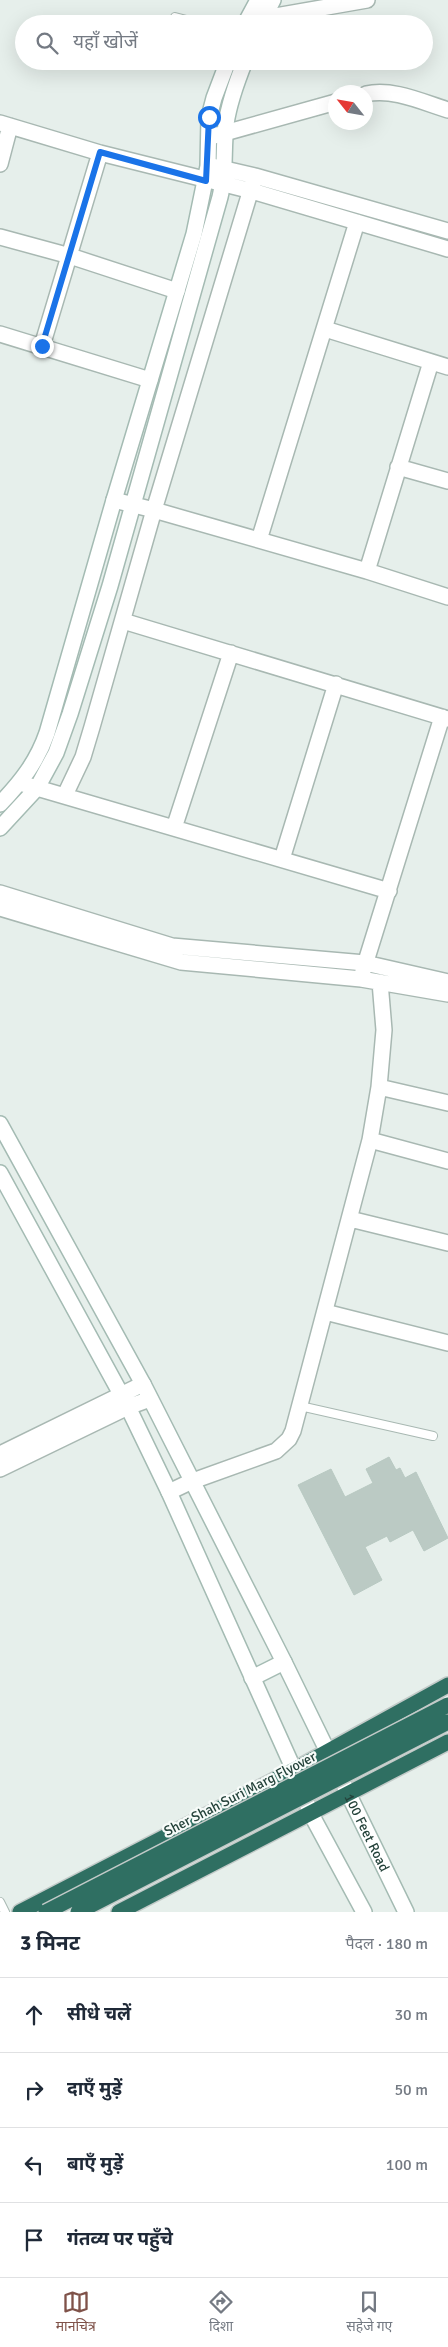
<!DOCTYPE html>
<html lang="hi">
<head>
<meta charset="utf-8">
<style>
  body { margin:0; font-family:Signika,"Noto Sans Devanagari",sans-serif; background:#f2f2f3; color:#1f2937 }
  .compass { position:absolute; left:328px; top:85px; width:45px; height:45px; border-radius:50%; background:#fff; box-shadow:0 5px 20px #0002; rotate:301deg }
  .stop { position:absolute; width:15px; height:15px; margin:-11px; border:4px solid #1a73e8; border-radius:50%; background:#fff }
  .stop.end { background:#1a73e8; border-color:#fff; box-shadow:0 1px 5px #0008 }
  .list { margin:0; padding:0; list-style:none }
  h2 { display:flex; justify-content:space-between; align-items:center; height:65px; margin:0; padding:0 20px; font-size:21px }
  h2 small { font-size:16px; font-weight:400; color:#747a83 }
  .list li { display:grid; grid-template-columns:32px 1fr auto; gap:15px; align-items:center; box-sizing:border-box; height:75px; padding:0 20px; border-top:1px solid #e0e1e3 }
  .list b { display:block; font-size:19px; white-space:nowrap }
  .list em { font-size:16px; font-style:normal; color:#747a83 }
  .icon { flex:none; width:28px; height:28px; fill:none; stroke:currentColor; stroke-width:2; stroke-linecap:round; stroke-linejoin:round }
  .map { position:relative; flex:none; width:448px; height:1912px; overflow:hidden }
  .search { position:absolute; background:#fff; box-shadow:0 5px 20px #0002; left:15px; right:15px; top:15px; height:55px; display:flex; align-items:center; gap:12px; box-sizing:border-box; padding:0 18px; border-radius:28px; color:#747a83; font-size:19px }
  .sheet { height:365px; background:#fff }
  nav { display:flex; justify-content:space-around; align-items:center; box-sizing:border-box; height:70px; border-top:1px solid #e0e1e3; background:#fff; font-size:14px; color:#747a83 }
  nav a { display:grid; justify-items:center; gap:2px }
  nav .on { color:#7f5249 }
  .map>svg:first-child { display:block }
  .building { fill:#bbcac4; stroke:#b8c9c2 }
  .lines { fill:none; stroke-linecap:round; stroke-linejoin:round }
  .lane-casing { stroke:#a8b8b2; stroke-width:10 }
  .street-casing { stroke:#a8b8b2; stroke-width:18 }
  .secondary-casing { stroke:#a4bbb3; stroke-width:18 }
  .highway-casing { stroke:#c2cac8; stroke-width:18 }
  .lane { stroke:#fff; stroke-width:8 }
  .street { stroke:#fff; stroke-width:15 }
  .secondary { stroke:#fff; stroke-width:15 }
  .highway { stroke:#2f6f62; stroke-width:15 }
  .highway-bridge-casing { stroke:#c2cac8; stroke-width:18; stroke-linecap:butt }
  .highway-bridge { stroke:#2f6f62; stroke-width:15 }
  .route { stroke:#1a73e8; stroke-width:6 }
  .labels { text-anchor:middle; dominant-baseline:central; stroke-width:4.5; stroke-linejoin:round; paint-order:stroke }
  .street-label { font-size:14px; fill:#24423a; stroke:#f7fbf9 }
</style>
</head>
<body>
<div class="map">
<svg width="448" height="1912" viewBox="0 0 448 1912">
  <rect width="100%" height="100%" fill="#e6efeb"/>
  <!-- building -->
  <path class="building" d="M389,1457L396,1470L400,1468L405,1478L416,1472L448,1538L424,1551L413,1530L390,1542L387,1536L365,1547L382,1580L354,1595L298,1485L331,1469L345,1497L373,1483L366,1469Z"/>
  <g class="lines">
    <!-- lane casing -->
    <g class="lane-casing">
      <path id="lane" d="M175,17L202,24
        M300,1406L433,1436
        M0,1902L5,1912"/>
    </g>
    <!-- street casing -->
    <g class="street-casing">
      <path id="street" d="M264,18L367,0
        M366,94C393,88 422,102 448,110
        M0,123L100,153L252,191L448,249
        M214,136L336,102
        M0,164L10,126
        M212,166L255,176L448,231
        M0,237L70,256L177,291
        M325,329L448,367
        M0,334L150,380
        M42,346L100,153
        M398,467L448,481
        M114,500L154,510L367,571L448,597
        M259,540L357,222
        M367,571L431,362
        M123,621L448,719
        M20,783L389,891
        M65,795L83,757L92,727L154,510L255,176
        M174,828L231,653
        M282,859L336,684
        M0,893L172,946L365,963L448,982
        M0,908L181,962L361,979L448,994
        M363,971L442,717
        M379,1087L448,1103
        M370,1140L448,1161
        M350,1219L448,1243
        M325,1312L448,1343
        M0,1454L143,1384
        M0,1469L128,1407L150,1399
        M169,1492L190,1482L276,1451L289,1439L293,1431L370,1140L379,1087L384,1030L380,982"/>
    </g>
    <!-- secondary casing -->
    <g class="secondary-casing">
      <g id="secondary">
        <path d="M245,24L258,0"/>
        <path d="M261,24L273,0"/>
        <path d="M0,804C21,782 37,762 47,733L114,500L194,234L208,166L209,117L214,98L228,61"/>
        <path d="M0,828L37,788L56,753L70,714L110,586L220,197C226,173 223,149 226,124C229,103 237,81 245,61"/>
        <path id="s1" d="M0,1124L143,1384L284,1662L406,1912"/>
        <path d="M0,1173L128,1407L169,1492L294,1770L311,1814L364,1912"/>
        <path d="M252,1678L284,1662"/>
      </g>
    </g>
    <!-- highway casing -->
    <g class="highway-casing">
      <path id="highway" d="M20,1912L294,1770L448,1685
        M119,1912L448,1742"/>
    </g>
    <!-- lane -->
    <use href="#lane" class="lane"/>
    <!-- street -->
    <use href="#street" class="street"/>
    <!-- secondary -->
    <use href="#secondary" class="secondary"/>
    <!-- highway -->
    <use href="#highway" class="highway"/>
    <!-- highway-bridge casing -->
    <g class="highway-bridge-casing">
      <path id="highway-bridge" d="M46,1912L448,1705
        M78,1912L448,1722"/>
    </g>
    <!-- highway-bridge -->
    <use href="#highway-bridge" class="highway-bridge"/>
  </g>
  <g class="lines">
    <!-- route -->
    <path class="route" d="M42,346L100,152L206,181L209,117"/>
  </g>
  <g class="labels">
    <!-- street labels -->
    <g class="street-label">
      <text transform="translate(240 1794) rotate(-27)">Sher Shah Suri Marg Flyover</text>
      <text stroke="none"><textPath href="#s1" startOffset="798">100 Feet Road</textPath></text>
    </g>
  </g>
</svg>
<svg class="compass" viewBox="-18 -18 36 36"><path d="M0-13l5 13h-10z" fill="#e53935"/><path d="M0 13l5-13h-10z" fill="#747a83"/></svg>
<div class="stop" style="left:209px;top:117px"></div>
<div class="stop end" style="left:42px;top:346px"></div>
<div class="search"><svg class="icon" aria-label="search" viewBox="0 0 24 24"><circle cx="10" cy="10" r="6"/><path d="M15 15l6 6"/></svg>यहाँ खोजें</div>
</div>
<section class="sheet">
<h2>3 मिनट<small>पैदल · 180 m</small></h2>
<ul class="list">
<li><svg class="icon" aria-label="ahead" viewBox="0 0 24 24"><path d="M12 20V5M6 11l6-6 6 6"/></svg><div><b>सीधे चलें</b></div><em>30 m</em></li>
<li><svg class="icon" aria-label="right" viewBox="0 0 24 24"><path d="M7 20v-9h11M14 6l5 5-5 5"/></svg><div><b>दाएँ मुड़ें</b></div><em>50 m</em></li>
<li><svg class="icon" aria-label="left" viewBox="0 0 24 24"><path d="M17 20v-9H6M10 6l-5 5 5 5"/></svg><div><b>बाएँ मुड़ें</b></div><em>100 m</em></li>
<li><svg class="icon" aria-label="arrive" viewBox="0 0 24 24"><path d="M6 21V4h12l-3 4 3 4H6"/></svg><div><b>गंतव्य पर पहुँचे</b></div></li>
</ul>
</section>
<nav>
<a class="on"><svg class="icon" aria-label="map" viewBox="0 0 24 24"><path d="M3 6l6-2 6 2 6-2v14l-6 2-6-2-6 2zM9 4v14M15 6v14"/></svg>मानचित्र</a>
<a><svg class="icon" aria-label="directions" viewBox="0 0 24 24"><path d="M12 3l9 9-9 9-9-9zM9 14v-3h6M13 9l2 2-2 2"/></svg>दिशा</a>
<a><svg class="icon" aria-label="saved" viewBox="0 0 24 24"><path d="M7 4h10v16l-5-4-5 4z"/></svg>सहेजे गए</a>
</nav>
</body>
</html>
